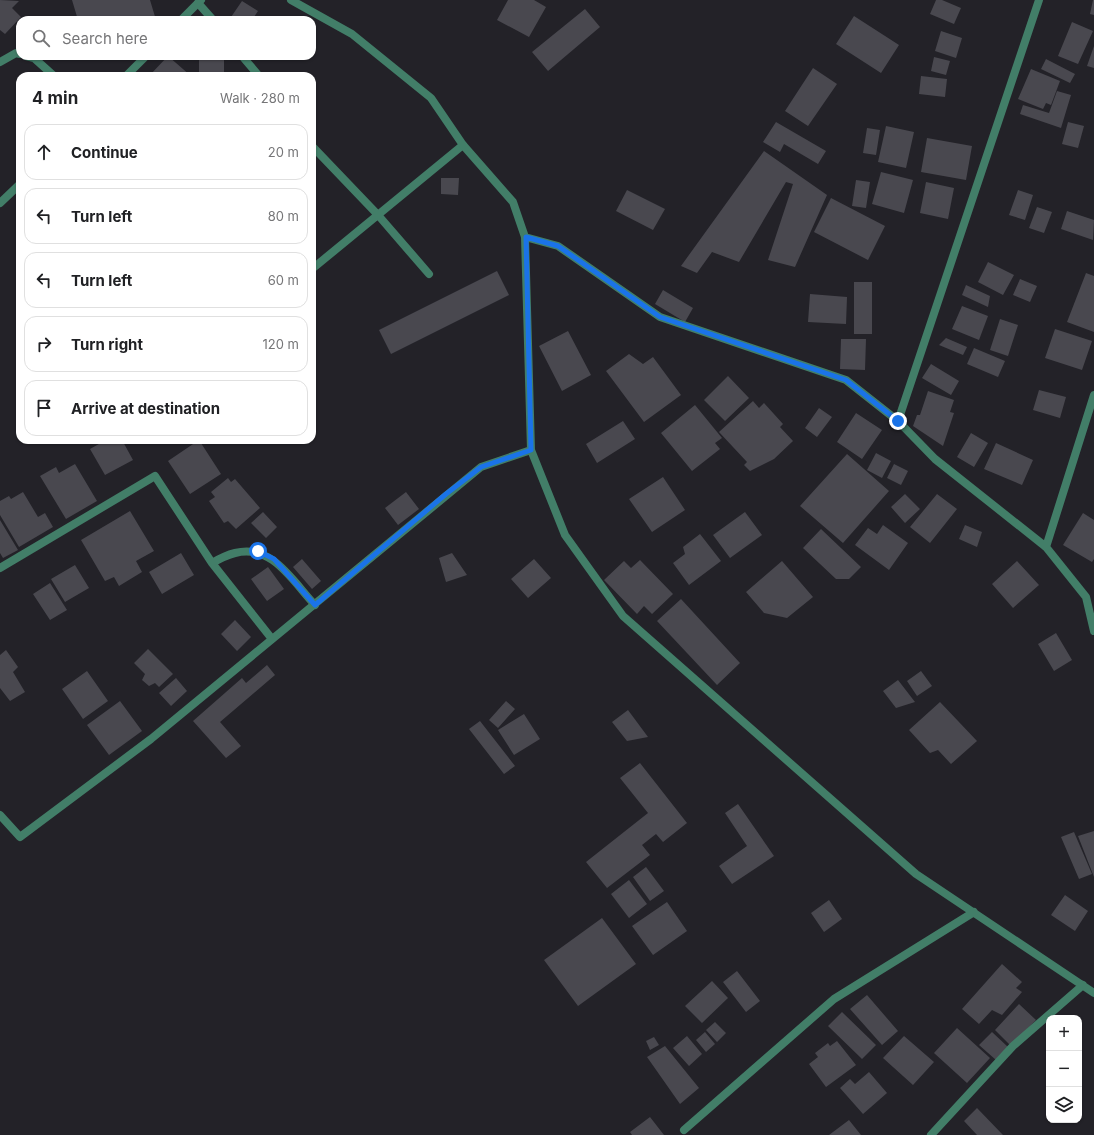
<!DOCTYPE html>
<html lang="en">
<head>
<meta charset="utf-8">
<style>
  body { margin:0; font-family:Inter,sans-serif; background:#f6f6f6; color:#202124 }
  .controls { position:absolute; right:12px; bottom:12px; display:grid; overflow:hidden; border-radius:8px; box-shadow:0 1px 3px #0004 }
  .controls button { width:36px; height:36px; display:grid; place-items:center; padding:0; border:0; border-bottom:1px solid #e0e0e0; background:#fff; color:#202124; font:20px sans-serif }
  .stop { position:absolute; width:12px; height:12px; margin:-9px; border:3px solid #1a73e8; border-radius:50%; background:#fff }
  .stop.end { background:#1a73e8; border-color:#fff; box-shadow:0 1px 4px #0008 }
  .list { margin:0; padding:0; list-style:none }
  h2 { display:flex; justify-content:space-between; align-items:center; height:52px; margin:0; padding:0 16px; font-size:17px }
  h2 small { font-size:13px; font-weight:400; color:#757577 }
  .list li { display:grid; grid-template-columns:26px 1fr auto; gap:12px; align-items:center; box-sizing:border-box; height:56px; margin:0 8px 8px; padding:0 8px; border:1px solid #e0e0e0; border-radius:12px }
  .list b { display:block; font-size:15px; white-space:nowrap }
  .list em { font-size:13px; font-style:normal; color:#757577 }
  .icon { flex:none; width:22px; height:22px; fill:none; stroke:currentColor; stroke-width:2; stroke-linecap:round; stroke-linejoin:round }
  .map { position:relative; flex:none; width:1094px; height:1135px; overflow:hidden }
  .search { position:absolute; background:#fff; box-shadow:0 1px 3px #0004; left:16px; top:16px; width:300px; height:44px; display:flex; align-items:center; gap:10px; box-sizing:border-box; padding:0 14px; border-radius:12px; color:#757577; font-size:15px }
  .panel { position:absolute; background:#fff; box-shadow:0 1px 3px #0004; left:16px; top:72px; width:300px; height:372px; border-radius:12px }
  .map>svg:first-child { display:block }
  .building { fill:#49484f }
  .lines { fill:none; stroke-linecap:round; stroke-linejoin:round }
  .service { stroke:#427e68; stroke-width:8 }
  .minor { stroke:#427e68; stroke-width:8 }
  .route { stroke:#1a73e8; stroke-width:5 }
</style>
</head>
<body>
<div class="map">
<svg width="1094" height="1135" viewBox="0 0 1094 1135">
  <rect width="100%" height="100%" fill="#232228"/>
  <!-- building -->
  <path class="building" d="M0,0L19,1L12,8L21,17L5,34L0,30Z
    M72,0H150L156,20H78Z
    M508,0H534L546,7L529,37L497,20Z
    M936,0H942L961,8L954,24L930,14Z
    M1093,0H1094V15L1090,14Z
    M242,1L258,11L252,20H229Z
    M585,9L600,27L548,71L532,52Z
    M854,16L899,45L881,73L836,44Z
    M1072,22L1093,31L1078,64L1058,56Z
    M941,31L962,38L956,58L935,51Z
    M1094,46V68L1087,66Z
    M168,56L191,76H149Z
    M199,56H224V75L199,76Z
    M934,57L950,61L946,75L931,71Z
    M1046,59L1075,74L1070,83L1041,69Z
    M813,68L837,84L808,126L785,111Z
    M1031,69L1060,81L1051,105L1046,103L1043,109L1018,99Z
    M921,76L947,79L945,97L919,94Z
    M1057,91L1071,95L1061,128L1020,114L1023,105L1049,113Z
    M776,122L826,151L818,164L784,144L780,152L763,142Z
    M1068,122L1084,126L1078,148L1062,144Z
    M886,126L914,132L906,168L878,162Z
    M867,128L880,130L876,155L863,153Z
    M927,138L972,146L966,180L921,172Z
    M764,151L827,195L795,267L768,260L793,184L786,182L739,262L712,252L697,273L681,266Z
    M881,172L913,180L904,213L872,204Z
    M441,178H459L458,195L441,194Z
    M856,180L870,182L866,208L852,206Z
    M926,182L954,188L948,219L920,213Z
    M627,190L665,209L653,230L616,211Z
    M1018,190L1033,195L1025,220L1009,215Z
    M831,198L885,226L868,260L814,232Z
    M1037,207L1052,212L1044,233L1029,228Z
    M1067,211L1094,220L1093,240L1061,229Z
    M988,262L1014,275L1003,295L978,282Z
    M497,271L509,295L391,354L379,330Z
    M1086,273L1094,276V332L1067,322Z
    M1020,279L1037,286L1030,302L1013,295Z
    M854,282H872V334H854Z
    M966,285L990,296L988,307L962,295Z
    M663,290L693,308L685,322L655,304Z
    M810,294L847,297L846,324L808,322Z
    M962,306L988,316L979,340L952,329Z
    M1000,319L1018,325L1008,356L990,350Z
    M1055,329L1092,341L1082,370L1045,358Z
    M568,331L591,375L562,391L539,346Z
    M946,338L967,347L963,355L939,345Z
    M841,339H866L865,370L840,369Z
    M974,348L1005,361L998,377L967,364Z
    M629,354L643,364L653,357L681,395L644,422L606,371Z
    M931,364L959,381L951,395L922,378Z
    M728,376L749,398L725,421L704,400Z
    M1039,390L1066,397L1060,418L1033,410Z
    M928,391L954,400L950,412L954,413L943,446L913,426L917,415H920Z
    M753,401L759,408L764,403L783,424L780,427L793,441L774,459L750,471L744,465L747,462L719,432Z
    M695,405L722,438L715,443L720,449L692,471L661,433Z
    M819,408L832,417L817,437L805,428Z
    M856,413L882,430L862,459L837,442Z
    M623,421L635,439L597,463L586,444Z
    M971,433L988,443L974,467L957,457Z
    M106,440H122L133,460L105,475L90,449Z
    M199,440L221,474L190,494L168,461Z
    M996,443L1033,460L1022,485L984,469Z
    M876,453L891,461L882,478L867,470Z
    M847,454L889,491L843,543L800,506Z
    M75,464L97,501L66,519L40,476L56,467L59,473Z
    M894,464L908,471L901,485L887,478Z
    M663,477L685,510L652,532L629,499Z
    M228,478L231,482L235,479L260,508L236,529L228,521L224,523L209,501L215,497L211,492Z
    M23,492L38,517L45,513L53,527L19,547L0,515V501L9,496L11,499Z
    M406,492L419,509L398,525L385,508Z
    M905,494L920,509L905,523L891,507Z
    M937,494L957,509L930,543L910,527Z
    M130,511L154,551L136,561L142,572L119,586L114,577L105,581L81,540Z
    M263,512L277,527L266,538L251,523Z
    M745,512L762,535L730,558L713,535Z
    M1083,513L1094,520V559L1092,562L1063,545Z
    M0,520L18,550L3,558L0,553Z
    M883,525L908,543L889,570L855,545L868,528L877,534Z
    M965,525L982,532L977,547L959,539Z
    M821,529L861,567L849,579H836L803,548Z
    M700,534L721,561L689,585L673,563L685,554L683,547Z
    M181,553L194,575L162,594L149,572Z
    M452,553L467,575L446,582L439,558Z
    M302,559L321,581L312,589L293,567Z
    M534,559L551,578L528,598L511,579Z
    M640,560L673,594L652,614L644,606L637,614L604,580L624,561L631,568Z
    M782,561L813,597L787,618L764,613L746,592Z
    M1017,561L1039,585L1013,608L992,584Z
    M75,565L89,588L65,602L51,579Z
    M268,567L284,589L267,601L251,579Z
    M50,583L67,610L50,620L33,594Z
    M681,599L740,663L717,685L657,621Z
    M235,620L251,637L237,651L221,634Z
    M1056,633L1072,660L1054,671L1038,644Z
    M148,649L173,674L159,687L155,683L149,686L142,680L145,674L134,663Z
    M6,650L18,667L13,672L25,692L10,701L0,688V655Z
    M267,665L275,675L220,722L241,746L226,758L193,721L242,678L246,683Z
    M87,671L108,701L83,719L62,689Z
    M921,671L932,686L917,696L907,681Z
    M176,678L187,691L171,706L159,693Z
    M898,680L915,702L896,708L883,691Z
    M120,701L142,731L109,755L87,725Z
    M506,701L515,709L498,728L489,720Z
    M940,702L977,741L951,764L938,750L930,753L909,730Z
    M628,710L648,737L627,741L612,722Z
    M524,714L540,739L514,755L498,730Z
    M480,721L515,766L504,774L469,729Z
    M640,763L687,823L663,842L656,834L642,845L650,855L607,888L586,862L648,813L620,778Z
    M738,804L774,856L732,884L719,866L747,846L725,813Z
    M1094,831V877L1078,836Z
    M1074,832L1092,874L1079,879L1061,837Z
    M646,867L664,891L650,901L633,877Z
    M629,880L647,904L629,918L611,894Z
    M1065,895L1088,911L1075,931L1051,915Z
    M829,900L842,919L824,932L811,913Z
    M667,902L687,931L653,955L632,926Z
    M602,918L636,964L578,1006L544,960Z
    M1002,964L1022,982L1016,988L1022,992L1002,1015L992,1010L979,1024L962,1009Z
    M737,971L760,1001L746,1012L723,982Z
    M712,981L728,998L702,1023L685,1006Z
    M867,995L898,1031L882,1045L850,1009Z
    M1019,1004L1036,1020L1011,1046L995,1030Z
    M842,1012L876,1045L862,1059L828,1026Z
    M715,1022L726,1033L717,1042L706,1030Z
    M957,1028L990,1058L967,1083L934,1053Z
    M705,1032L715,1044L706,1052L696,1040Z
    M992,1032L1008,1047L996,1060L979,1045Z
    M687,1036L702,1054L689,1066L673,1048Z
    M904,1036L934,1062L913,1085L883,1058Z
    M654,1037L659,1045L650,1050L646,1041Z
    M837,1041L856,1065L826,1087L809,1064L818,1057L815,1053L828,1043L830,1046Z
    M665,1046L699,1088L680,1104L647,1057Z
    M869,1072L887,1093L863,1114L840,1088L850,1079L855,1084Z
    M977,1108L1003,1135H977L964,1121Z
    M650,1117L664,1135H632L630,1132Z
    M849,1120L861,1135H829Z"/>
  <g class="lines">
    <!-- service -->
    <path class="service" d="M198,3L213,20
      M242,56L259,76
      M312,146L378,215L429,274
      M312,269L463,145"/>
    <!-- minor -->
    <path class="minor" d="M291,0L352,34L431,98L463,145L513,202L525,237L531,450L565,535L623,616L916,874L1094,993
      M181,20L201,0
      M26,56L34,58L54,76
      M0,62L16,53L20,54
      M126,76L146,56
      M0,203L20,184
      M525,237L558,246L660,317L846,380L898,421L935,459L1046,547L1086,597L1094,631
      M898,421L1039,0
      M1046,547L1094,395
      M212,563C219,559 227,555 235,553C272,543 293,582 315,605
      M0,568L155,476L212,563L272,639
      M0,815L20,837L151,739L481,467L531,450
      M684,1130L834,999L974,912
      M931,1135L1013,1046L1083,985"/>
  </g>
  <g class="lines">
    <!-- route -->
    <path class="route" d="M258,551L274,559L315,605L446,494L481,467L531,450L526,237L558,246L660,317L846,380L898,421"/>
  </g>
</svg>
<div class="controls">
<button>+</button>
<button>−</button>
<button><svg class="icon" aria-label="layers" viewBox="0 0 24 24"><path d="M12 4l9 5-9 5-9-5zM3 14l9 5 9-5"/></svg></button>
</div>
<div class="stop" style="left:258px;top:551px"></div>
<div class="stop end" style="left:898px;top:421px"></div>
<div class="search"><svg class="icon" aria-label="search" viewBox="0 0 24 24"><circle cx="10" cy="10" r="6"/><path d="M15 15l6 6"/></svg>Search here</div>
<section class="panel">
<h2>4 min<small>Walk · 280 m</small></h2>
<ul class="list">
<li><svg class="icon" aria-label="ahead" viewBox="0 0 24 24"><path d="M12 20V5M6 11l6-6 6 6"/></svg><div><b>Continue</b></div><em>20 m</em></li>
<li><svg class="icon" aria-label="left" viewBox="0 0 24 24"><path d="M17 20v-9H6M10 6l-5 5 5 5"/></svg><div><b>Turn left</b></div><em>80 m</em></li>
<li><svg class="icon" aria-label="left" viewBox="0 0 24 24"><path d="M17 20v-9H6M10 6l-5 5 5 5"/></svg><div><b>Turn left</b></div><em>60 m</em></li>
<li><svg class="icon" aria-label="right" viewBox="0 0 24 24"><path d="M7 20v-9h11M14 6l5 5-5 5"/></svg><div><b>Turn right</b></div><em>120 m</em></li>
<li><svg class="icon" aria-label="arrive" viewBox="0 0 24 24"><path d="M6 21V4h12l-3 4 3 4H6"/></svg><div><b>Arrive at destination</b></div></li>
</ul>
</section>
</div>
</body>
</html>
